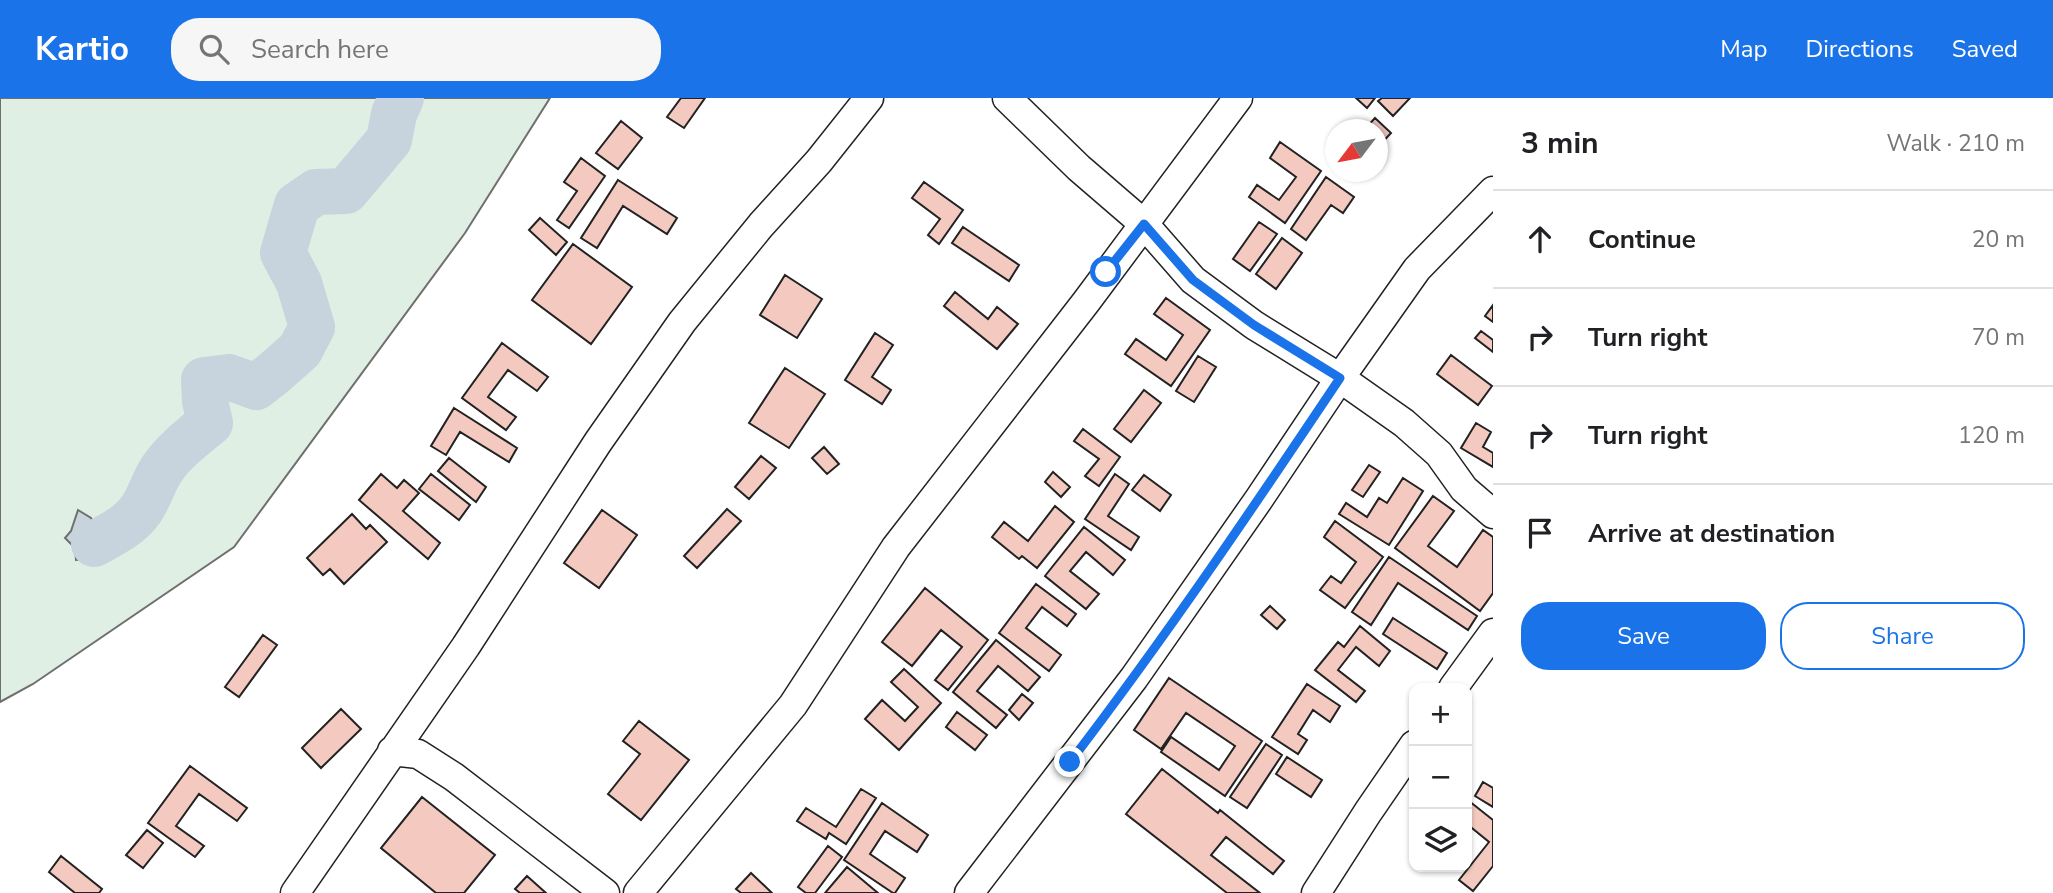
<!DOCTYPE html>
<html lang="en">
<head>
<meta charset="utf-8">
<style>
  body { margin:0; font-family:"Nunito Sans",sans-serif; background:#f6f6f6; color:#202124 }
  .controls { position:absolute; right:21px; bottom:21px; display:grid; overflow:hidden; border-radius:14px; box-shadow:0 2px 5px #0004 }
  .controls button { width:63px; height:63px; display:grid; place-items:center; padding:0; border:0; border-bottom:2px solid #e0e0e0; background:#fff; color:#202124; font:35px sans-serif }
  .compass { position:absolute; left:1325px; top:21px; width:63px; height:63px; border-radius:50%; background:#fff; box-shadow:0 2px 5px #0004; rotate:238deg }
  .stop { position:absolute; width:21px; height:21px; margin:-16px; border:5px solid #1a73e8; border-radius:50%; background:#fff }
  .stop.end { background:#1a73e8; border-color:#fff; box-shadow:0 2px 7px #0008 }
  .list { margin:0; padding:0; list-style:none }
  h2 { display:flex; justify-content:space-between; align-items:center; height:91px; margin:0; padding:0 28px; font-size:30px }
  h2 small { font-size:23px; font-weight:400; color:#757577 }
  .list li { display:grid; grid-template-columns:46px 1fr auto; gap:21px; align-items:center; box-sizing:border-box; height:98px; padding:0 28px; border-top:2px solid #e0e0e0 }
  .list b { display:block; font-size:26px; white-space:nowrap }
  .list em { font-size:23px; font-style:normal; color:#757577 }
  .actions { display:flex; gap:14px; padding:21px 28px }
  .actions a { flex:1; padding:16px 0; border:2px solid #1a73e8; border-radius:28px; text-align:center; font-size:24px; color:#1a73e8 }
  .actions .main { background:#1a73e8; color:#fff }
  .icon { flex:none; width:38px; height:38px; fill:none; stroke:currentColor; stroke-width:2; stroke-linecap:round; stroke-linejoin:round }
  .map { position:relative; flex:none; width:1493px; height:795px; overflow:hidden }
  header { display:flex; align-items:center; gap:42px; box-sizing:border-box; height:98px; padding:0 35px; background:#1a73e8; color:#fff }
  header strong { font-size:33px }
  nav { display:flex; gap:38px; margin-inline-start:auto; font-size:24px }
  .search { width:490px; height:63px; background:#f6f6f6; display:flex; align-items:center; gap:18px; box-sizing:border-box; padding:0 24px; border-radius:28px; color:#757577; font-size:26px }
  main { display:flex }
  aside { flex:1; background:#fff }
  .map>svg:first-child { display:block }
  .green { fill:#e0efe3; stroke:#6f6f6f; stroke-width:2 }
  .water { fill:#c7d3dd; stroke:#6f6f6f; stroke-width:2 }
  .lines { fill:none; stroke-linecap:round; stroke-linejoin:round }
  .river { stroke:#c7d3dd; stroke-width:46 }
  .building { fill:#f3c9c0; stroke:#222; stroke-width:2 }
  .minor-casing { stroke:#222; stroke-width:31 }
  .minor { stroke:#fff; stroke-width:28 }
  .route { stroke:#1a73e8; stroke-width:9 }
</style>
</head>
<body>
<header>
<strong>Kartio</strong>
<div class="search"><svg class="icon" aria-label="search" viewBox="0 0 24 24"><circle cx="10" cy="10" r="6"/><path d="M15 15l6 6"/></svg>Search here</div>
<nav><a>Map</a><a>Directions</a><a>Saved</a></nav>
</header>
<main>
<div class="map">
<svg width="1493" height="795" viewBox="0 0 1493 795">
  <rect width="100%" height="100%" fill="#fff"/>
  <!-- green -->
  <path class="green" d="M0,0H550L465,135L234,449L33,586L0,604Z"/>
  <!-- water -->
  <path class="water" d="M78,412L91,420L96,429L101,428L122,443L110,459L76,462L75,450L65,440L71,433Z"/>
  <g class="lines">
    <!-- river -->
    <path class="river" d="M94,446C114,435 134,426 145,405C151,394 155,381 162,371C174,353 194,338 210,325L205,303L204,282L229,279L256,289L274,275L300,252L312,229L299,185L283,155L297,107L316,94L346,93L389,42L394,16L401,0"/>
  </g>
  <!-- building -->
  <path class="building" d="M681,0H705L684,30L667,19Z
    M1356,0H1375L1367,10Z
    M1382,0H1410L1393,18L1378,3Z
    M1375,20L1391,35L1378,49V32H1364Z
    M621,23L642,40L618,71L596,55Z
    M1280,44L1321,73L1285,125L1249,99L1257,87L1279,102L1296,79L1270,60Z
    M581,60L605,78L569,130L557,122L577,93L564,84Z
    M1326,79L1354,99L1343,115L1331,107L1306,142L1291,131Z
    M618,82L677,120L667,136L623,108L597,150L581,140Z
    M924,84L963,112L939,146L928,137L940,121L912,100Z
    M540,120L567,144L556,157L529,132Z
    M1259,124L1277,136L1250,173L1233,161Z
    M963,129L1019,167L1009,183L952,145Z
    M1282,140L1302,155L1276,191L1256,176Z
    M573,146L632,189L591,246L532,202Z
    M785,177L822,201L797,240L760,217Z
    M955,194L988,221L997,209L1018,226L997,251L944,208Z
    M1166,200L1210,232L1171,288L1125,256L1136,241L1166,262L1183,237L1154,216Z
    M1493,207V224L1485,218Z
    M1481,233L1493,242V254L1475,240Z
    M875,235L893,247L872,279L891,292L882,306L845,282Z
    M502,245L548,279L537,293L508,272L488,299L516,319L506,332L462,300Z
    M1451,257L1492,288L1478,307L1437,276Z
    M1198,258L1216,269L1194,304L1176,293Z
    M785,270L825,296L789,350L749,325Z
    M1144,292L1161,305L1131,344L1114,331Z
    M454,310L517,350L509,364L460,334L446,357L431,348Z
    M1476,325L1491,334L1483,349L1493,355V369L1461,350Z
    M1083,331L1120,359L1099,388L1085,378L1099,361L1074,343Z
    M824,349L839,366L827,376L812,360Z
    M761,358L776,370L749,401L735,389Z
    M449,360L486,389L476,404L438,373Z
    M1369,367L1380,374L1363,399L1352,392Z
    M1053,374L1070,389L1061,399L1045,384Z
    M381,376L397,390L404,382L419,395L403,413L440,445L428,461L359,402Z
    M431,376L470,407L459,422L419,391Z
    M1115,376L1129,386L1108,418L1139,439L1131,452L1085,421Z
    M1144,377L1171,397L1160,413L1132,392Z
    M1403,380L1423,393L1389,447L1339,416L1346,405L1367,419L1379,400L1387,405Z
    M1433,398L1454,413L1428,448L1457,469L1483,432L1493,439V495L1480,513L1395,450Z
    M1055,408L1074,424L1037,470L1022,458L1019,461L992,439L1004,424L1028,443Z
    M727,411L741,423L697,470L684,458Z
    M602,412L637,437L599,490L564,465Z
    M352,416L366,431L370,427L387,444L344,486L330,471L323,477L307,460Z
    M1335,423L1383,459L1345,510L1320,492L1331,478L1341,485L1356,464L1324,439Z
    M1084,429L1125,462L1113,477L1086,454L1070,473L1099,496L1086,511L1045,478Z
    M1389,459L1477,518L1468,532L1398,485L1371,527L1352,514Z
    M1036,486L1076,516L1067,528L1042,509L1026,530L1061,557L1049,573L999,535Z
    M925,490L988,542L948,592L935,582L962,549L941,532L912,568L882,544Z
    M1270,508L1285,522L1277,531L1261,517Z
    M1393,520L1447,555L1437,571L1383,536Z
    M1360,528L1390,553L1379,568L1356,549L1338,572L1365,593L1356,604L1315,572L1338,544L1344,549Z
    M263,537L277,547L239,599L225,589Z
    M996,542L1040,579L1028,593L998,568L977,593L1007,617L996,630L953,594Z
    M904,571L941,605L899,652L865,621L882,602L905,623L918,609L891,584Z
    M1169,580L1262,643L1225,698L1161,654L1171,639L1219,672L1235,648L1186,615L1161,651L1134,632Z
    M1307,586L1340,608L1330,624L1313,612L1298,636L1307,642L1298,656L1272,639Z
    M1022,596L1033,605L1019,622L1009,612Z
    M341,611L361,631L321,670L302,650Z
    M957,614L987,637L975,652L946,629Z
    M639,623L689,662L641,722L608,696L640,656L623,643Z
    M1266,646L1282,657L1247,710L1230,699Z
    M1287,659L1322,682L1311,699L1276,676Z
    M190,668L247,710L237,723L199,696L176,728L204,748L195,759L148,725Z
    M1162,671L1218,715L1220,712L1284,763L1273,776L1226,739L1211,757L1260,795H1227L1126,716Z
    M1483,684L1493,690V709L1475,698Z
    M861,691L876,700L846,746L829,735L826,741L797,723L806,710L836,729Z
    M422,699L495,757L464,795H436L381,750Z
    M1469,703L1493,722V768L1473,793L1459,782L1489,744L1467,726V706Z
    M882,705L928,737L917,754L885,733L870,756L905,780L895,795H893L844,762Z
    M147,732L163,745L143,770L126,757Z
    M828,748L842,759L815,795H806L798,789Z
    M61,758L102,791L99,795H75L49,774Z
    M847,769L878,795H825Z
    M751,775L772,795H741L736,791Z
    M527,778L546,795H520L515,791Z"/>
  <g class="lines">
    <!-- minor casing -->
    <g class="minor-casing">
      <path id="minor" d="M1007,0L1079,70L1144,126L1193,182L1254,227L1340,280L1404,325L1439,356L1464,391L1493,416
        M1453,590L1493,535
        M392,653L418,656L454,679L605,795
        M295,795L466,548L598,344L682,224L761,127L819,63L869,0
        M638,795L793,607L896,449L1086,204L1238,0
        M969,795L1134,580L1259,401L1340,280L1417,171L1493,93
        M1316,795L1368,714L1414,647"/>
    </g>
    <!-- minor -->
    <use href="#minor" class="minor"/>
  </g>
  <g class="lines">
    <!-- route -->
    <path class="route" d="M1070,664C1165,540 1253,410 1340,280L1254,227L1193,182L1144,126L1106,174"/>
  </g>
</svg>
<div class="controls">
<button>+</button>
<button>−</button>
<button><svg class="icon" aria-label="layers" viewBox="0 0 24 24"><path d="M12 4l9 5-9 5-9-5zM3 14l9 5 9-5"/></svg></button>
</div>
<svg class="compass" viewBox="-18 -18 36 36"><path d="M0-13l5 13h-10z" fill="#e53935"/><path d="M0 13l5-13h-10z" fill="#757577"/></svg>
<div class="stop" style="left:1106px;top:174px"></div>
<div class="stop end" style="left:1070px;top:664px"></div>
</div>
<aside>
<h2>3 min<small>Walk · 210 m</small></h2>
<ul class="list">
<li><svg class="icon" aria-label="ahead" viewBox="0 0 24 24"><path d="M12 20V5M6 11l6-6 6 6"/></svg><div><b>Continue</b></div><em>20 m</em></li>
<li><svg class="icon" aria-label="right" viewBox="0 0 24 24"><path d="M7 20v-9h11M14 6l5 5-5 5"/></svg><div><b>Turn right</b></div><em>70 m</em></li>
<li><svg class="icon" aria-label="right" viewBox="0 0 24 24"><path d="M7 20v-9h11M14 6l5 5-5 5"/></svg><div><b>Turn right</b></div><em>120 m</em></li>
<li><svg class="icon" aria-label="arrive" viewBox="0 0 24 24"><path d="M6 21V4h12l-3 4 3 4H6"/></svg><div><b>Arrive at destination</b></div></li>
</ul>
<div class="actions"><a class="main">Save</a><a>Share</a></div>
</aside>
</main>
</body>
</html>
